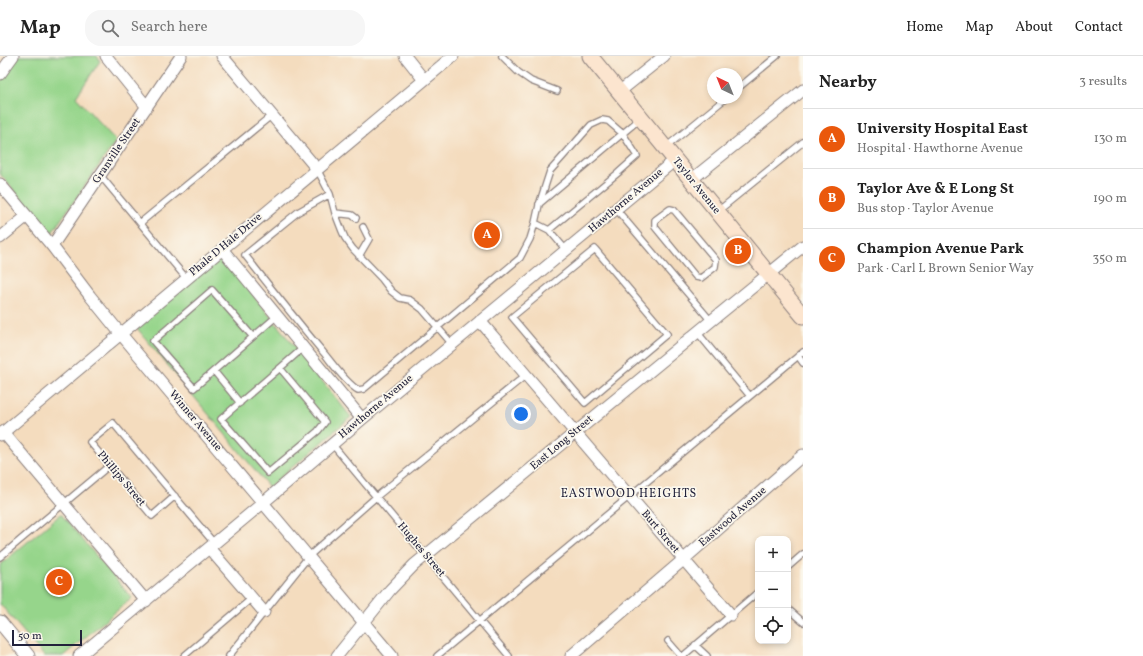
<!DOCTYPE html>
<html lang="en">
<head>
<meta charset="utf-8">
<style>
  body { margin:0; font-family:Vollkorn,serif; background:#f6f6f6; color:#222 }
  .controls { position:absolute; right:12px; bottom:12px; display:grid; overflow:hidden; border-radius:8px; box-shadow:0 2px 6px #0003 }
  .controls button { width:36px; height:36px; display:grid; place-items:center; padding:0; border:0; border-bottom:1px solid #e0e0e0; background:#fff; color:#222; font:20px sans-serif }
  .compass { position:absolute; left:707px; top:12px; width:36px; height:36px; border-radius:50%; background:#fff; box-shadow:0 2px 6px #0003; rotate:317deg }
  .scale { position:absolute; left:12px; bottom:10px; width:70px; box-sizing:border-box; padding-left:4px; border:2px solid #22223b; border-top:0; font-size:11px; line-height:14px; white-space:nowrap; color:#22223b; -webkit-text-stroke:3px #fbf7ec; paint-order:stroke }
  .you { position:absolute; left:521px; top:358px; width:14px; height:14px; margin:-10px; border:3px solid #fff; border-radius:50%; background:#1a73e8; box-shadow:0 0 0 6px #1a73e833 }
  .badge { display:grid; place-items:center; width:26px; height:26px; border-radius:50%; background:#ea580c; color:#fff; font-size:13px; font-weight:700 }
  .pin { position:absolute; translate:-50% -50%; border:2px solid #fff; box-shadow:0 1px 4px #0006 }
  .list { margin:0; padding:0; list-style:none }
  h2 { display:flex; justify-content:space-between; align-items:center; height:52px; margin:0; padding:0 16px; font-size:17px }
  h2 small { font-size:13px; font-weight:400; color:#767676 }
  .list li { display:grid; grid-template-columns:26px 1fr auto; gap:12px; align-items:center; box-sizing:border-box; height:60px; padding:0 16px; border-top:1px solid #e0e0e0 }
  .list b { display:block; font-size:15px; white-space:nowrap }
  .list p { margin:0; font-size:13px; white-space:nowrap; color:#767676 }
  .list em { font-size:13px; font-style:normal; color:#767676 }
  .icon { flex:none; width:22px; height:22px; fill:none; stroke:currentColor; stroke-width:2; stroke-linecap:round; stroke-linejoin:round }
  .map { position:relative; flex:none; width:803px; height:600px; overflow:hidden }
  header { display:flex; align-items:center; gap:24px; box-sizing:border-box; height:56px; padding:0 20px; background:#fff; border-bottom:1px solid #e0e0e0 }
  header strong { font-size:19px }
  nav { display:flex; gap:22px; margin-inline-start:auto; font-size:14px }
  .search { width:280px; height:36px; background:#f6f6f6; display:flex; align-items:center; gap:10px; box-sizing:border-box; padding:0 14px; border-radius:16px; color:#767676; font-size:15px }
  main { display:flex }
  aside { flex:1; background:#fff }
  .map>svg:first-child { display:block }
  .green { fill:#96d58b; stroke:#5c7c63 }
  .lines { fill:none; stroke-linecap:round; stroke-linejoin:round }
  .service-casing { stroke:#8b7f7c; stroke-width:8 }
  .minor-casing { stroke:#8b7f7c; stroke-width:13 }
  .tertiary-casing { stroke:#8b7f7c; stroke-width:15 }
  .secondary-casing { stroke:#8b7f7c; stroke-width:17 }
  .service { stroke:#fff; stroke-width:5.5 }
  .minor { stroke:#fff; stroke-width:11 }
  .tertiary { stroke:#fff; stroke-width:13 }
  .secondary { stroke:#fce5cf; stroke-width:15 }
  .labels { text-anchor:middle; dominant-baseline:central; stroke-width:3.5; stroke-linejoin:round; paint-order:stroke }
  .street-label { font-size:11px; fill:#22223b; stroke:#fbf7ec }
  .neighbourhood-label { font-size:12px; letter-spacing:1px; fill:#22223b; stroke:#fbf7ec }
</style>
</head>
<body>
<header>
<strong>Map</strong>
<div class="search"><svg class="icon" aria-label="search" viewBox="0 0 24 24"><circle cx="10" cy="10" r="6"/><path d="M15 15l6 6"/></svg>Search here</div>
<nav><a>Home</a><a>Map</a><a>About</a><a>Contact</a></nav>
</header>
<main>
<div class="map">
<svg width="803" height="600" viewBox="0 0 803 600">
  <rect width="100%" height="100%" fill="#fbf7ec"/>
  <filter id="ink" filterUnits="userSpaceOnUse"><feTurbulence type="fractalNoise" baseFrequency=".025" numOctaves="2"/><feDisplacementMap in="SourceGraphic" scale="8" xChannelSelector="R" yChannelSelector="G"/><feConvolveMatrix kernelMatrix="1 2 1 2 8 2 1 2 1" color-interpolation-filters="sRGB"/></filter>
  <filter id="wash" filterUnits="userSpaceOnUse"><feTurbulence type="fractalNoise" baseFrequency=".012" numOctaves="4" result="noise"/><feDisplacementMap in="SourceGraphic" scale="16" xChannelSelector="R" yChannelSelector="G"/><feGaussianBlur stdDeviation="0.9" result="paint"/><feColorMatrix in="noise" values="0 0 0 0 0 0 0 0 0 0 0 0 0 0 0 0 0 1.4 0 .05"/><feComposite in="paint" operator="in"/></filter>
  <g filter="url(#wash)">
    <rect width="100%" height="100%" fill="#f4dcbe"/>
    <!-- green -->
    <path class="green" d="M17,0H97L100,5L76,41L116,85L51,178L0,118V14Z
      M221,199L351,361L269,431L136,271Z
      M61,458L132,542L63,600H44L0,548V509Z"/>
  </g>
  <g filter="url(#ink)">
    <g class="lines">
      <!-- service casing -->
      <g class="service-casing">
        <path id="service" d="M502,0L518,16L531,25L557,35
          M737,33L777,0
          M666,91L726,42
          M317,113L330,138L298,156L245,199C270,231 296,264 323,296C333,308 345,326 358,334L364,333L520,202L530,183L535,167L539,149L550,115L591,69L602,64L608,65L623,78L637,100L618,117L549,174
          M100,119L186,222
          M330,138L335,157L342,175L345,182L353,193L382,223L391,235L400,242L410,244L422,253L452,288
          M539,148L641,62
          M616,153L711,265
          M670,153L674,154L716,204L715,211L701,222L696,221L655,171V164Z
          M718,155L803,86
          M335,157L352,159L356,162
          M140,167L272,59
          M535,167L549,174L566,194
          M595,193L667,278L585,347L512,261Z
          M359,200L369,183L363,171
          M697,276L750,340
          M253,281L212,234L153,285L194,332L277,260
          M798,300L803,307
          M280,312L325,366L318,375L268,417L221,363C248,339 276,316 303,292
          M214,315L240,347
          M332,388L509,600
          M175,440L152,460L90,386L113,367L214,487
          M0,501L110,409
          M788,511L803,498
          M788,553L803,566
          M668,585L681,600
          M695,589L707,600
          M184,600L252,542
          M229,600L309,500L376,441L526,319
          M437,600L803,296
          M683,600L758,536"/>
      </g>
      <!-- minor casing -->
      <g class="minor-casing">
        <path id="minor" d="M106,0L147,51
          M222,0L317,113
          M405,0L424,24
          M0,18L13,0
          M619,36L664,0
          M691,124L803,34
          M0,128L52,190L90,240L120,277L392,600
          M0,182L27,160
          M52,190L181,0
          M222,193L362,363
          M480,265L731,559
          M3,376L146,545
          M0,379L453,0
          M209,492L264,556
          M79,600L264,446L362,363L675,104
          M337,600L390,534L414,509L711,265L803,190
          M571,600L683,504L803,399"/>
      </g>
      <!-- tertiary casing -->
      <g class="tertiary-casing">
        <path id="tertiary" d="M0,566L28,600"/>
      </g>
      <!-- secondary casing -->
      <g class="secondary-casing">
        <path id="secondary" d="M590,0L803,260"/>
      </g>
      <!-- service -->
      <use href="#service" class="service"/>
      <!-- minor -->
      <use href="#minor" class="minor"/>
      <!-- tertiary -->
      <use href="#tertiary" class="tertiary"/>
      <!-- secondary -->
      <use href="#secondary" class="secondary"/>
    </g>
  </g>
  <g class="labels">
    <!-- street labels -->
    <g class="street-label">
      <text transform="translate(117 95) rotate(-56)">Granville Street</text>
      <text transform="translate(696 130) rotate(51)">Taylor Avenue</text>
      <text transform="translate(626 145) rotate(-40)">Hawthorne Avenue</text>
      <text transform="translate(226 189) rotate(-40)">Phale D Hale Drive</text>
      <text transform="translate(376 351) rotate(-40)">Hawthorne Avenue</text>
      <text transform="translate(195 365) rotate(50)">Winner Avenue</text>
      <text transform="translate(562 387) rotate(-40)">East Long Street</text>
      <text transform="translate(121 423) rotate(50)">Phillips Street</text>
      <text transform="translate(733 461) rotate(-41)">Eastwood Avenue</text>
      <text transform="translate(660 476) rotate(50)">Burt Street</text>
      <text transform="translate(421 494) rotate(50)">Hughes Street</text>
    </g>
    <!-- neighbourhood labels -->
    <g class="neighbourhood-label">
      <text x="629" y="438">EASTWOOD HEIGHTS</text>
    </g>
  </g>
</svg>
<div class="controls">
<button>+</button>
<button>−</button>
<button><svg class="icon" aria-label="locate" viewBox="0 0 24 24"><circle cx="12" cy="12" r="6"/><path d="M12 2v4M12 18v4M2 12h4M18 12h4"/></svg></button>
</div>
<svg class="compass" viewBox="-18 -18 36 36"><path d="M0-13l5 13h-10z" fill="#e53935"/><path d="M0 13l5-13h-10z" fill="#767676"/></svg>
<div class="scale">50 m</div>
<div class="you"></div>
<div class="pin badge" style="left:487px;top:179px">A</div>
<div class="pin badge" style="left:738px;top:195px">B</div>
<div class="pin badge" style="left:59px;top:526px">C</div>
</div>
<aside>
<h2>Nearby<small>3 results</small></h2>
<ul class="list">
<li><span class="badge">A</span><div><b>University Hospital East</b><p>Hospital · Hawthorne Avenue</p></div><em>130 m</em></li>
<li><span class="badge">B</span><div><b>Taylor Ave &amp; E Long St</b><p>Bus stop · Taylor Avenue</p></div><em>190 m</em></li>
<li><span class="badge">C</span><div><b>Champion Avenue Park</b><p>Park · Carl L Brown Senior Way</p></div><em>350 m</em></li>
</ul>
</aside>
</main>
</body>
</html>
